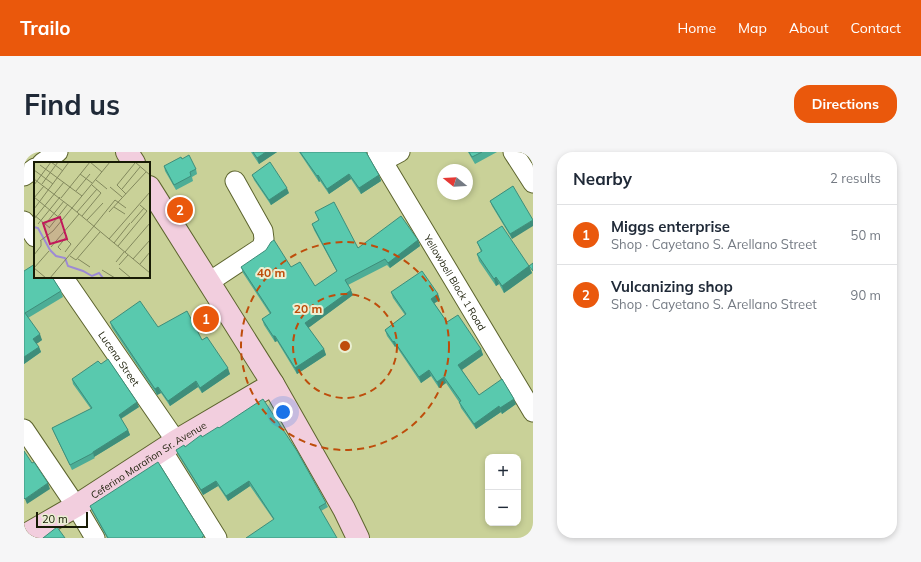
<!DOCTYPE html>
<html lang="en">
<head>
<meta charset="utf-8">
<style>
  body { margin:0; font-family:Mulish,sans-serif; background:#f6f6f7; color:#1f2937 }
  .controls { position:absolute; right:12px; bottom:12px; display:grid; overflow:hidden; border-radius:8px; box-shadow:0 2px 6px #0003 }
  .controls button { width:36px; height:36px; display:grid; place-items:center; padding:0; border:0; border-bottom:1px solid #e0e1e3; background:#fff; color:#1f2937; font:20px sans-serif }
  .compass { position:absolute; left:413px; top:12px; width:36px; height:36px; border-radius:50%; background:#fff; box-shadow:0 2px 6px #0003; rotate:288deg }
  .scale { position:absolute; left:12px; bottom:10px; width:52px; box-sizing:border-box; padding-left:4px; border:2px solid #181b05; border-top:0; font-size:11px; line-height:14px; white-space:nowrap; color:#181b05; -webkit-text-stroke:3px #eaefd2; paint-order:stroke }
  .you { position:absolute; left:259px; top:260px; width:14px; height:14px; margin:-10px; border:3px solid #fff; border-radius:50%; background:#1a73e8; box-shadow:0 0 0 6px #1a73e833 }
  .badge { display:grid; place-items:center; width:26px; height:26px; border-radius:50%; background:#ea580c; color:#fff; font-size:13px; font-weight:700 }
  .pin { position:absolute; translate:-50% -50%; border:2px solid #fff; box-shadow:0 1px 4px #0006 }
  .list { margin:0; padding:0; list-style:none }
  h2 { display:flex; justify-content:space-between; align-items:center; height:52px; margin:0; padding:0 16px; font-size:17px }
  h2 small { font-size:13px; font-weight:400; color:#747a83 }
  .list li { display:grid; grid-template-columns:26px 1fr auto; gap:12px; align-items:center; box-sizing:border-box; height:60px; padding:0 16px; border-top:1px solid #e0e1e3 }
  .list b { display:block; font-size:15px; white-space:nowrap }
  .list p { margin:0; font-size:13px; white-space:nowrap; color:#747a83 }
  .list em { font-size:13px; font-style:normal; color:#747a83 }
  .map { position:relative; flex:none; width:509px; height:386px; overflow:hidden; border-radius:16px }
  header { display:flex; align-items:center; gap:24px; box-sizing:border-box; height:56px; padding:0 20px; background:#ea580c; color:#fff }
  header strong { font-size:19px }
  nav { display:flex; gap:22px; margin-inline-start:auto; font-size:14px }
  .intro { display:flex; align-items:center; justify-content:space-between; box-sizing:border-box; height:96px; padding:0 24px }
  h1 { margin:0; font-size:28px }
  .button { padding:10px 18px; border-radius:16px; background:#ea580c; color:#fff; font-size:14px; font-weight:700 }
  main { display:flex; gap:24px; padding:0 24px }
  aside { flex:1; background:#fff; border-radius:16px; box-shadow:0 2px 6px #0003 }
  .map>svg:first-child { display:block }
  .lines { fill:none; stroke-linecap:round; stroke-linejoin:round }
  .street-casing { stroke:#5d642e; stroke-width:21 }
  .secondary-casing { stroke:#5d642e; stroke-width:24 }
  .street { stroke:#fff; stroke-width:19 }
  .secondary { stroke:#f2cede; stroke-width:22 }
  .wall { fill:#4dad96 }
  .shaded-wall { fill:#3e8d7a }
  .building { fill:#59c9ae; stroke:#3e8d7a }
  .ring { fill:none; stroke:#be4d0b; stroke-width:2; stroke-dasharray:7 5 }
  .labels { text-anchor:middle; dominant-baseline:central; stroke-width:4; stroke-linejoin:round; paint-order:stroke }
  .street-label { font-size:10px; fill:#181b05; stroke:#eaefd2 }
  .inset-river { fill:none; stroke:#9d8ad5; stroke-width:2 }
  .inset-road { fill:none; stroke:#82885d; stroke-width:1 }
  .view { fill:#c2185b; fill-opacity:0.15; stroke:#c2185b; stroke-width:2 }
  .inset-edge { fill:none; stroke:#181b05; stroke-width:2 }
  .centre { fill:#be4d0b; stroke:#eaefd2; stroke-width:2 }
  .ring-label { font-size:12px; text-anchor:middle; font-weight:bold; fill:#be4d0b; stroke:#eaefd2; stroke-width:4; stroke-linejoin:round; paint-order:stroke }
</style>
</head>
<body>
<header>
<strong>Trailo</strong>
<nav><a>Home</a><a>Map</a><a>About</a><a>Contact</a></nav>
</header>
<div class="intro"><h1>Find us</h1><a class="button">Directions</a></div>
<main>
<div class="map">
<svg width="509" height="386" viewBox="0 0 509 386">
  <rect width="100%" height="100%" fill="#c9d198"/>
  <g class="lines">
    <!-- street casing -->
    <g class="street-casing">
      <g id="street">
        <path id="s1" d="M353,0L509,260"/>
        <path d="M489,0L509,31"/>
        <path d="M359,9L376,0"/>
        <path d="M18,11L34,0"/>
        <path d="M0,24L11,16"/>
        <path d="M0,69L11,85"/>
        <path id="s2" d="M39,125L152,289"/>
        <path d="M185,130L238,95L240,87L239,79L211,29"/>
        <path d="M0,277L52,354L71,386"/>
        <path d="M138,298L193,386"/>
      </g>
    </g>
    <!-- secondary casing -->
    <g class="secondary-casing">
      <g id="secondary">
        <path d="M103,0L110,11"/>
        <path d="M125,35L249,232L320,357L334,386"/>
        <path id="s3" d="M0,384L52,354L152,289L249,232"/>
      </g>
    </g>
    <!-- street -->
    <use href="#street" class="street"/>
    <!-- secondary -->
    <use href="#secondary" class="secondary"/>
  </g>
  <!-- wall -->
  <path class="wall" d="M227,0H253L235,12Z
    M275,0H342V1L355,23L357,29L337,42L327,27L305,42L296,29L295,30Z
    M444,0H473L451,12Z
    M502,0H509V11Z
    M158,7L172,17L173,22L168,25L169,29L152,38L141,19L140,14Z
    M228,23L265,41L247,53L230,28Z
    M489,34L488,87L468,54L466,49Z
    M291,60L334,96L394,88L396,94L366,116L363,113L324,133L329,143L284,176L300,197L302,203L273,222L253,189L251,190L240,173L238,167L246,162L219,121L217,115H267L291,134L313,120L290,78L288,72L295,69Z
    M453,90L505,114L508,121L480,141L475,132L472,134L455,109L453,102L457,100Z
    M0,119L28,125L37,139L39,145L4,166L18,188L12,192L15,195L17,200L0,212Z
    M367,140L414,142L416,148L410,151L423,170L457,197L459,203L438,218L455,243L492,252L478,262L477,260L452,277L437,256L435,250L422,231L415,236L407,224L397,231L372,194L371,195L363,184L361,178L381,163L369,146Z
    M86,170L134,175L178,188L206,222L178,241L174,235L146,254L137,241L133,243L88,176Z
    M48,227L115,255L97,267L104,278L106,283L70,305L71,306L48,318L30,281L28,276L67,257L49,232Z
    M195,276L302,351L304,355L297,359L249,367L226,334L204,349L194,334L179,343L154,303L152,298L161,295Z
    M66,354L181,386H83L68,359Z"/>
  <!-- shaded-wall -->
  <path class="shaded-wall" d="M242,0H253L235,12L233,6Z
    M325,22L327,27L305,42L303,37Z
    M294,23L296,29L295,30L293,24Z
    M355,23L357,29L337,42L335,36Z
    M263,36L265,41L247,53L245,48Z
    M509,68V74L488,87L486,82Z
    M394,88L396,94L366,116L364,111Z
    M505,114L508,121L480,141L478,134Z
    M472,125L475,132L472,134L470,127Z
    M327,138L329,143L283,177L281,171Z
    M414,142L416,148L409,152L407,147Z
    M16,182L18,188L11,193L9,187Z
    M249,184H251L253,189L251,190Z
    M370,189L372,194L371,195L369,190Z
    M15,195L17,200L0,212V205Z
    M300,197L302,203L273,222L271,216Z
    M457,197L459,203L436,219L434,213Z
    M204,216L206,222L178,241L176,236Z
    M405,218L407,224L397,231L395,225Z
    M420,225L422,231L415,236L413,230Z
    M172,229L174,235L146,254L144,249Z
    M134,235L137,241L133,243L131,237Z
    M490,247L492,252L478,262L476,256Z
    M113,250L115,255L96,267L95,263Z
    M475,254L477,260L452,277L450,272Z
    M104,278L106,283L70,305L69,300Z
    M192,329L194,334L179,343L177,338Z
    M225,329L226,334L204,349L202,344Z
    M24,331L26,337L3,352L1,347Z"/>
  <!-- building -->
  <path class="building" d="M229,0H242L233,6Z
    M276,0H342L355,23L335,36L325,22L303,37L294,23L293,24Z
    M445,0H458L448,5Z
    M504,0H509V8Z
    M165,3L172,17L166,20L167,24L150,33L140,14L157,5L158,7Z
    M246,10L263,36L245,48L228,23Z
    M489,34L509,68L486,82L466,49Z
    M310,50L334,96L377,64L394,88L364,111L361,107L321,128L327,138L281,171L300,197L271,216L251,184H249L238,167L247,161L217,115L242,98L247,90L250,88L267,115L276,110L291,134L313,119L288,72L295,68L291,60Z
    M478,74L505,114L478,134L472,125L470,127L453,102L458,99L453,90Z
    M509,111V119L505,114Z
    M11,112V125H28L37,139L1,161L16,182L9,187L15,195L0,205V119Z
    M398,119L414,142L407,147L423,170L434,163L457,197L434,213L455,243L478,227L490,247L476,256L475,254L450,272L435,250L437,249L420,225L413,230L405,218L395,225L370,189L369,190L361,178L382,162L367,140Z
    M116,149L134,175L163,159L178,188L183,185L204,216L176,236L172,229L144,249L134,235L131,237L86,170Z
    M84,207L113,250L95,263L104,278L69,300V301L46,313L28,276L68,256L48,227L74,209L77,212Z
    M239,247L273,299L302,351L295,355L313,386H222L250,367L225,329L202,344L192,329L177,338L152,298L160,293L161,295L177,283L178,285L194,275L195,276Z
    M0,299L8,311L10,310L24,331L1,347L0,346Z
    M134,310L180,384L178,385L179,386H84L66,354Z
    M33,375L41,386H19Z"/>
  <!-- distance rings -->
  <g class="ring">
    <circle cx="321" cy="194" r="52"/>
    <circle cx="321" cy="194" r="104"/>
  </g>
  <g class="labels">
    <!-- street labels -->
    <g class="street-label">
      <text stroke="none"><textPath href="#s1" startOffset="152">Yellowbell Block 1 Road</textPath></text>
      <text stroke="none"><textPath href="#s2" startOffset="99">Lucena Street</textPath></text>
      <text stroke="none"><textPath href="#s3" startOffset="146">Ceferino Marañon Sr. Avenue</textPath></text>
    </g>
  </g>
  <!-- overview -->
  <g transform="translate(10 10)">
    <rect width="116" height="116" fill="#c9d198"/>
    <path class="inset-river" d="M0,65L4,66L16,88M16,88L22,94L31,96L34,104L49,109L58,114L65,111L69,116"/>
    <path class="inset-road" d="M17,0L29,9M56,0L68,10M101,0L116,13M6,3L48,34M0,8L19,22M46,12L58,21M0,17L38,46M62,18L73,27M8,22L24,0M0,23L17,0M76,25L88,35M88,27L106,5M42,29L56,12M92,32L83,23L101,1M0,35L28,58M0,36L10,24M27,36L56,0M80,45L91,52M38,46L116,111M0,47L35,0M43,50L63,27M75,50L112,10M0,53L16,66M48,54L67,31L58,23M0,57L30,20M53,58L69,41M97,61L110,46M4,62L26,35M60,64L81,38L92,46M9,65L30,39M15,66L34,42M75,77L116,30M6,79L19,69L76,0M80,81L96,61M84,84L113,49L106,43M17,85L45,52M27,88L24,85L33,74L30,71M31,90L37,82L32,77M91,90L116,61M0,93L7,84V79M36,94L42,98L66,70M44,97L56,105M99,97L116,78M82,100L90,90M106,102L116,90M85,103L94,93M0,106L15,89M0,106L12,116M85,106L97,116M68,108L81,116M16,116L60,64"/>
    <path class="view" d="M26,55L33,77L16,82L9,61Z"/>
    <rect width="116" height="116" class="inset-edge"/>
  </g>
  <circle cx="321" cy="194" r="6" class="centre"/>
  <g class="ring-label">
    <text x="247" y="125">40 m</text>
    <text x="284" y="161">20 m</text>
  </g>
</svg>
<div class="controls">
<button>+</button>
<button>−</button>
</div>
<svg class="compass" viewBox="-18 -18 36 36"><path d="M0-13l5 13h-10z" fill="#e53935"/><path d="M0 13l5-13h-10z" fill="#747a83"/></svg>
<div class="scale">20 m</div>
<div class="you"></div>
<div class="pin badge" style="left:182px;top:167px">1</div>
<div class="pin badge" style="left:156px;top:58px">2</div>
</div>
<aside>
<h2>Nearby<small>2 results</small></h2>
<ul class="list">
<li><span class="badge">1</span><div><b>Miggs enterprise</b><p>Shop · Cayetano S. Arellano Street</p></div><em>50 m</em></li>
<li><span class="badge">2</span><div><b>Vulcanizing shop</b><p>Shop · Cayetano S. Arellano Street</p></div><em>90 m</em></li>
</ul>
</aside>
</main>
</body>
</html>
